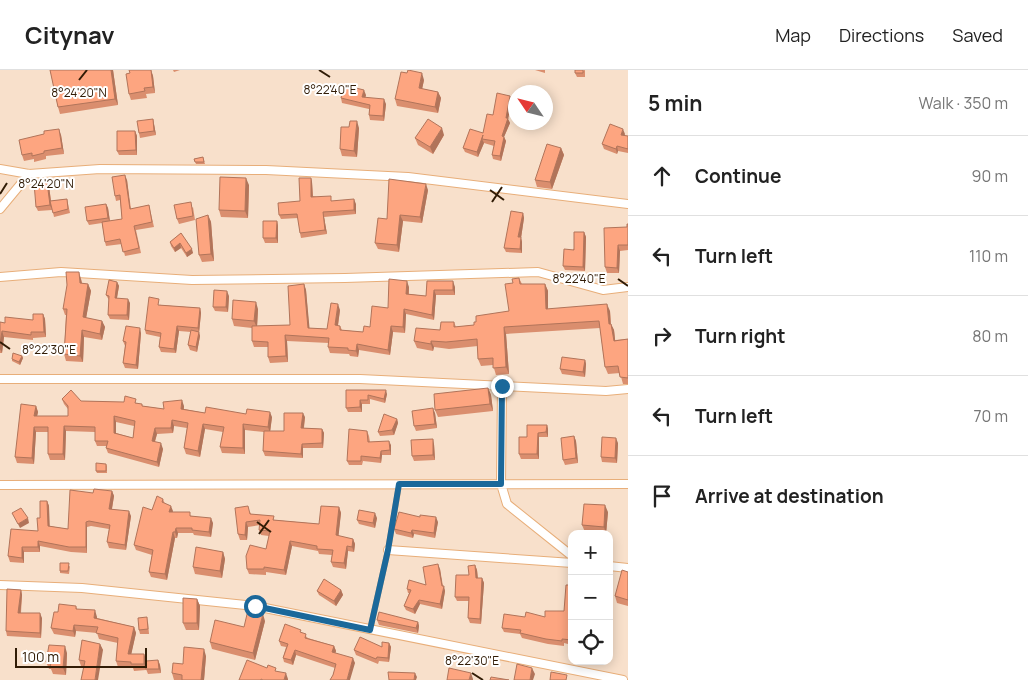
<!DOCTYPE html>
<html lang="en">
<head>
<meta charset="utf-8">
<style>
  body { margin:0; font-family:Manrope,sans-serif; background:#f2f2f2; color:#222 }
  .controls { position:absolute; right:15px; bottom:15px; display:grid; overflow:hidden; border-radius:10px; box-shadow:0 2px 12px #0003 }
  .controls button { width:45px; height:45px; display:grid; place-items:center; padding:0; border:0; border-bottom:1px solid #e0e0e0; background:#fff; color:#222; font:25px sans-serif }
  .compass { position:absolute; left:508px; top:15px; width:45px; height:45px; border-radius:50%; background:#fff; box-shadow:0 2px 12px #0003; rotate:305deg }
  .scale { position:absolute; left:15px; bottom:12px; width:132px; box-sizing:border-box; padding-left:5px; border:2px solid #311c06; border-top:0; font-size:14px; line-height:18px; white-space:nowrap; color:#311c06; -webkit-text-stroke:4px #fff; paint-order:stroke }
  .stop { position:absolute; width:15px; height:15px; margin:-11px; border:4px solid #1b689a; border-radius:50%; background:#fff }
  .stop.end { background:#1b689a; border-color:#fff; box-shadow:0 1px 5px #0008 }
  .list { margin:0; padding:0; list-style:none }
  h2 { display:flex; justify-content:space-between; align-items:center; height:65px; margin:0; padding:0 20px; font-size:21px }
  h2 small { font-size:16px; font-weight:400; color:#767676 }
  .list li { display:grid; grid-template-columns:32px 1fr auto; gap:15px; align-items:center; box-sizing:border-box; height:80px; padding:0 20px; border-top:1px solid #e0e0e0 }
  .list b { display:block; font-size:19px; white-space:nowrap }
  .list em { font-size:16px; font-style:normal; color:#767676 }
  .icon { flex:none; width:28px; height:28px; fill:none; stroke:currentColor; stroke-width:2; stroke-linecap:round; stroke-linejoin:round }
  .map { position:relative; flex:none; width:628px; height:610px; overflow:hidden }
  header { display:flex; align-items:center; gap:30px; box-sizing:border-box; height:70px; padding:0 25px; background:#fff; border-bottom:1px solid #e0e0e0 }
  header strong { font-size:24px }
  nav { display:flex; gap:28px; margin-inline-start:auto; font-size:18px }
  main { display:flex }
  aside { flex:1; background:#fff }
  .map>svg:first-child { display:block }
  .lines { fill:none; stroke-linecap:round; stroke-linejoin:round }
  .lane-casing { stroke:#e8ae79; stroke-width:6 }
  .street-casing { stroke:#e8ae79; stroke-width:10 }
  .lane { stroke:#fff; stroke-width:4 }
  .street { stroke:#fff; stroke-width:8 }
  .wall { fill:#da8e6e; fill-rule:evenodd }
  .shaded-wall { fill:#b1745a }
  .building { fill:#fda580; stroke:#b1745a; fill-rule:evenodd }
  .route { stroke:#1b689a; stroke-width:6 }
  .ticks { fill:none; stroke:#311c06; stroke-width:2 }
  .ticks-label { font-size:12px; text-anchor:middle; fill:#311c06; stroke:#fff; stroke-width:4; stroke-linejoin:round; paint-order:stroke }
</style>
</head>
<body>
<header>
<strong>Citynav</strong>
<nav><a>Map</a><a>Directions</a><a>Saved</a></nav>
</header>
<main>
<div class="map">
<svg width="628" height="610" viewBox="0 0 628 610">
  <rect width="100%" height="100%" fill="#f8e0cb"/>
  <g class="lines">
    <!-- lane casing -->
    <g class="lane-casing">
      <path id="lane" d="M370,560L388,480L399,415"/>
    </g>
    <!-- street casing -->
    <g class="street-casing">
      <path id="street" d="M0,99L29,104L100,99L266,100L408,107L628,134
        M0,139L29,104
        M0,207L61,202L192,210L345,208L538,202L603,220L628,217
        M0,309H360L606,321L628,319
        M502,316L501,414L507,434L572,486
        M0,415L628,414
        M388,480L572,493
        M609,496L628,498
        M0,515L82,518L255,536L623,610"/>
    </g>
    <!-- lane -->
    <use href="#lane" class="lane"/>
    <!-- street -->
    <use href="#street" class="street"/>
  </g>
  <!-- wall -->
  <path class="wall" d="M50,0H113L118,35L60,44L58,37Z
    M151,0L153,6L155,23L146,24L147,28L131,30L129,24Z
    M173,0H180L174,2Z
    M535,0H545V3Z
    M585,0V7H577L575,3Z
    M424,10L422,19L438,22L441,28L438,43L397,36L395,29Z
    M366,25L365,28L386,34L384,51L370,50L369,45V39L342,33L341,28Z
    M512,31L508,49L510,53L504,67L506,71L501,91L493,89L492,85L494,76L484,73L478,87L465,82L463,78L483,63L493,45Z
    M153,49L154,54L156,65L140,68L139,63Z
    M359,58L357,87L342,86L340,79Z
    M135,61L137,66V85H119L117,81Z
    M625,64L624,66H628V83L618,81L617,84L604,79L602,74Z
    M61,65L64,84L46,86V89L34,92V89L24,91L22,85Z
    M444,65L433,84L418,75L415,68Z
    M561,78L564,85L552,119L537,117L535,110Z
    M203,87L205,94H196L194,89Z
    M311,108L312,112L313,126L332,131L356,134V144L324,147L327,164L301,168L300,163L298,148L281,149L279,145L300,131Z
    M127,110L131,139L149,135L154,157L136,160L141,183L125,186L122,174L106,176L105,172L102,153L89,155L87,151L106,134L108,138L110,151L122,149L120,130L116,131L115,126Z
    M47,112L49,116L51,131L67,129L70,143L54,147L51,133L52,140L38,141L36,137Z
    M249,115L248,148L221,147L219,140Z
    M428,120L422,153L403,151L399,182L378,179L375,173L387,149Z
    M193,137L195,150L179,154L177,149Z
    M523,143L524,148L521,168L522,172V183L506,182L504,178Z
    M208,145L211,152L214,191L202,192L199,185Z
    M277,151L278,156V173H265L263,168Z
    M628,154V180L620,181L619,203H607L605,197L627,157Z
    M584,162L586,167L585,201L565,200L563,196Z
    M181,163L193,183L187,187L181,178L175,182L171,176L170,172Z
    M519,208L522,214H545L548,221V239L610,241L611,254L614,260L615,270L628,269V314H623L620,303L608,304L605,297L600,258L506,264L509,304L496,305L493,295L481,296L478,289V276L449,279L434,277L433,281L417,278L414,271L440,260L454,252L456,257L474,255L476,252L509,241L513,213Z
    M81,209L82,213L88,214L91,221L86,248L102,251L105,257L102,270L84,267L83,292L66,291L64,284L66,245H65L63,239Z
    M427,211L455,217V225H436L434,250L406,244L405,263L393,262L390,285L359,280L358,287L350,286L349,284L330,283L328,277L329,273L287,271L288,292L270,293L268,287V277H254L252,271V258L234,256L232,249L258,239L257,256L290,255L304,214L306,220L309,258L327,259L340,240L338,256H340L342,260L363,262L370,257L388,238L409,217V224L426,226Z
    M117,212L119,216L117,228L130,233L129,250L110,249L108,245L109,230L106,225Z
    M229,226L228,242L215,241L213,237Z
    M161,233L160,235L200,238L201,243L199,263L200,266L197,282L190,280L188,275L191,262L179,261L176,283L161,282L159,277L160,267L146,264L145,260Z
    M43,244L45,249L46,267L33,268V270L4,267L2,283H0V252L5,253L33,250Z
    M141,263L138,299L125,298L123,293L125,276L123,271Z
    M22,286L23,288L20,295L12,291V289Z
    M585,290L586,294L585,307L562,304L560,299Z
    M488,318L491,325L493,341L438,347L435,340Z
    M346,320L387,324L385,333L370,329V334H362V342H348L346,338Z
    M62,329L81,331L138,333L143,336L164,339L184,336V339L205,343L246,344L272,347L270,361H284L305,347L304,358L322,359L324,363L323,378H303V388L265,386L263,381L264,362L245,360V384L222,383L220,377L223,362L205,359L200,387L186,384L184,378L187,358L174,356L173,363L157,364L155,372L163,379L159,397L108,383L106,378V376H97L95,371V362L66,361L65,390H50L48,384V362H36L34,394L17,393L15,387L36,336L38,342L37,346H68V339L64,334ZM116,352L134,356L133,368L116,363Z
    M435,343L437,358L416,361L414,356Z
    M397,349L398,353L394,365L380,366L378,362Z
    M547,355L548,359V367H539V389H521L519,384L527,367Z
    M367,361L369,366L370,372L391,375V385H382L381,393L363,391L362,395H349L347,391Z
    M574,366L576,371L578,393L565,395L563,390Z
    M618,373L617,393L602,392L601,387Z
    M434,374L435,390L414,391L412,386Z
    M106,394L107,396V403H97L96,401Z
    M112,421L114,426L112,439L131,446L126,480L109,478L107,472L109,459L91,456L87,457V483L71,482L40,476V482H24V493L10,492L8,486L38,461L40,448L47,431L49,436V456L68,459L93,423Z
    M163,429L165,434L173,442L192,446L213,453L211,467L194,465L193,463H178L177,468H175L167,510L151,507L149,502L152,485L136,480L134,475L152,440Z
    M339,437L341,443L338,466L353,469L355,474L354,482L348,481L346,499L333,497L331,492L332,485L319,484L318,481L292,476L286,505L266,502V505L249,504L247,499L266,479L269,466L261,465L259,460L260,455L248,457L247,470H240L238,464L250,442L251,444L275,450L319,454Z
    M608,442L606,464L585,462L582,455Z
    M377,448L375,458L359,454L357,450Z
    M438,452L435,468L414,464L413,468L396,464L394,459Z
    M223,482L225,489L222,508L195,504L193,497Z
    M475,495L477,500L478,508H482L484,513L481,554L470,553L468,548L469,531H457L455,527Z
    M70,496L69,504L60,503V501Z
    M440,499L443,516L445,521L442,539L420,534L415,544L406,540L404,536L409,523H408L407,519L426,515Z
    M628,502V536L617,533L615,526Z
    M572,515V575L564,573V576L548,574L522,568L520,564L504,562L502,558L525,547H545L564,541Z
    M21,520L22,525L21,543L42,548L41,568L7,566L6,561Z
    M341,520L343,525L336,536L319,525L317,521Z
    M197,529L200,536L199,560H186L183,553Z
    M76,536L77,539L97,547V548L134,557L136,563L131,584H144L146,590V600L134,601L133,598L118,597L116,591L118,573L99,569L97,563L76,561L75,567L54,564L51,558L58,542Z
    M377,550L418,552L419,556L418,563L379,555Z
    M265,551L255,590L212,579L210,572L244,557Z
    M148,552L149,564H140L139,560Z
    M302,563L308,568L334,576L336,581L335,583L355,593L333,605L335,598L296,585L293,595L284,592L283,588L286,577L281,576L279,571Z
    M389,573L391,577L389,592L379,591L378,594L356,585L354,580L382,577Z
    M100,574L103,580L84,596H81L79,590Z
    M67,583L66,605L53,604L51,599H49L46,592Z
    M206,586L204,610H174L172,603L183,594Z
    M158,590L160,595L161,603L148,604L146,599Z"/>
  <!-- shaded-wall -->
  <path class="shaded-wall" d="M111,0H113L118,35L115,29Z
    M151,0L153,6L155,23L153,17Z
    M422,3L424,10L421,24L419,18Z
    M364,20L366,25L364,32L362,27Z
    M438,22L441,28L438,43L435,37Z
    M510,26L512,31L508,49L510,53L504,67L506,71L501,91L500,86L502,66Z
    M384,29L386,34L384,51L383,46Z
    M153,49L154,54L156,65L154,61Z
    M357,51L359,58L357,87L354,81Z
    M442,58L444,65L433,84L430,77Z
    M59,59L61,65L64,84L62,78Z
    M623,59L625,64L623,69L621,65Z
    M135,61L137,66V85L136,80Z
    M483,65L482,69L484,73L478,87L477,82Z
    M617,76L618,81L617,84L616,79Z
    M561,78L564,85L552,119L550,112Z
    M125,105L127,110L131,144L130,139Z
    M246,108L249,115L248,148L245,141Z
    M311,108L312,112L313,131L311,127Z
    M47,112L49,116L52,140L50,135Z
    M426,114L428,120L422,153L420,147Z
    M354,129L356,134V144L354,140Z
    M106,134L108,138L110,152L108,148Z
    M323,142L324,147L327,164L325,160Z
    M523,143L524,148L521,168L522,172V183L520,179L518,167Z
    M208,145L211,152L214,191L211,184Z
    M400,145L403,151L399,182L397,175Z
    M277,151L278,156V173L276,168Z
    M584,162L586,167L585,201L583,197Z
    M180,173L181,178L175,182L174,178Z
    M618,175L620,181L619,203L617,198Z
    M192,179L193,183L187,187L186,183Z
    M79,202L81,209L83,220L80,213Z
    M407,211L409,217L408,229L406,224Z
    M453,211L455,217V225L453,220Z
    M117,212L119,216L116,233L115,228Z
    M88,214L91,221L85,254L83,247Z
    M304,214L306,220L310,263L308,258Z
    M545,214L548,221V246L546,239Z
    M434,220L436,225L434,250L432,245Z
    M227,221L229,226L228,242L226,237Z
    M128,229L130,233L129,250L127,245Z
    M256,232L258,239L257,258L254,251Z
    M338,234L340,240L337,261L335,255Z
    M607,234L610,241L611,261L609,254Z
    M200,238L201,243L199,263L198,258Z
    M404,239L406,244L405,263L403,257Z
    M43,244L45,249L46,267L44,262Z
    M102,251L105,257L102,270L100,264Z
    M611,254L614,260L616,278L614,271Z
    M177,256L179,261L176,283L174,279Z
    M391,256L393,262L390,285L388,280Z
    M504,257L506,264L509,304L506,297Z
    M140,258L141,263L138,299L136,295Z
    M82,260L84,267L83,292L80,286Z
    M2,261L4,267L2,283L0,279V274Z
    M199,262L200,266L197,282L196,277Z
    M285,265L287,271L288,292L286,286Z
    M431,271L434,277L433,281L431,274Z
    M357,274L359,280L358,287L356,281Z
    M22,286L23,288L20,295L19,292Z
    M585,290L586,294L585,307L583,302Z
    M488,318L491,325L493,341L490,334Z
    M386,320L387,324L385,333L384,329Z
    M182,330L184,336L183,344L181,339Z
    M360,330L362,334V342L360,337Z
    M36,336L38,342L36,351L34,346Z
    M433,338L435,343L437,358L435,354Z
    M270,342L272,347L270,363L268,357Z
    M303,343L305,347L303,363L301,358Z
    M114,346L116,352V368L114,363Z
    M397,349L398,353L394,365L392,360Z
    M172,350L174,356L173,363L171,358Z
    M203,354L205,359L200,387L198,381Z
    M243,354L245,360V384L243,378Z
    M547,355L548,359V367L546,362Z
    M64,356L66,361L65,390L63,384Z
    M34,357L36,362L34,394L32,388Z
    M155,358L157,364L153,377L152,371Z
    M322,359L324,363L323,378L322,373Z
    M538,363L539,367V389L537,384Z
    M574,366L576,371L578,393L576,388Z
    M616,368L618,373L617,393L615,388Z
    M433,369L434,374L435,390L433,385Z
    M389,371L391,375V385L390,380Z
    M161,373L163,379L159,397L157,392Z
    M302,374L303,378V388L301,384Z
    M381,381L382,385L381,393L380,388Z
    M112,421L114,426L111,444L109,439Z
    M47,431L49,436L50,461L48,456Z
    M605,435L608,442L606,464L604,457Z
    M171,436L173,441L171,447L169,442Z
    M339,437L341,443L338,471L336,465Z
    M129,441L131,446L126,480L125,475Z
    M375,443L377,448L375,458L373,453Z
    M436,447L438,452L435,468L434,463Z
    M28,448L29,453L20,458L18,454Z
    M211,448L213,453L211,467L209,462Z
    M86,452L87,457V483L86,477Z
    M246,452L248,457L247,470L245,465Z
    M176,458L178,463L177,468L175,462Z
    M412,460L414,464L413,468L411,463Z
    M173,462L175,468L167,510L165,504Z
    M353,469L355,474L354,482L352,477Z
    M38,471L40,476V482L38,477Z
    M290,471L292,476L286,505L284,500Z
    M347,476L348,481L346,499L344,493Z
    M22,477L24,482V493L22,488Z
    M223,482L225,489L222,508L220,501Z
    M438,494L440,499L443,520L444,516L445,521L442,539L440,534L442,516Z
    M475,495L477,500L478,512L476,508Z
    M482,508L484,513L481,554L480,549Z
    M21,520L22,525L20,547L18,543Z
    M341,520L343,525L336,536L334,531Z
    M197,529L200,536L199,560L197,553Z
    M419,530L420,534L415,544L413,539Z
    M95,540L97,547V554L94,548Z
    M40,543L42,548L41,568L40,563Z
    M263,544L265,551L255,590L253,583Z
    M418,552L419,556L418,563L416,558Z
    M74,555L76,561L75,567L73,561Z
    M134,557L136,563L130,590L128,584Z
    M389,573L391,577L389,592L388,588Z
    M100,574L103,580L98,610H95Z
    M65,576L67,583L66,605L63,598Z
    M334,576L336,581L334,587L332,582Z
    M204,579L206,586L204,610H201Z
    M295,580L296,585L293,595L291,590Z
    M144,584L146,590V600L144,594Z
    M353,588L355,593L350,610H347Z
    M158,590L160,595L161,603L159,599Z
    M532,598L535,604L533,610H530Z
    M286,603L288,609V610H284Z
    M415,603L417,607L416,610H414Z
    M471,603L473,609V610H469Z"/>
  <!-- building -->
  <path class="building" d="M50,0H111L115,29L58,37Z
    M129,0H151L153,17L144,18L145,21L129,24L126,4L130,3Z
    M408,0L422,3L419,18L438,22L435,37L395,29L401,2L407,3Z
    M575,0H583V3H575Z
    M344,15L364,20L362,27L384,29L383,46L369,45L370,35L341,28Z
    M497,23L510,26L506,48H508L502,66L504,67L500,86L492,85L495,71L482,69L483,65L477,82L463,78L470,59L483,63L487,44L493,45Z
    M153,49L154,61L139,63L137,51Z
    M428,49L442,58L430,77L415,68Z
    M350,51H357L354,81L340,79L341,57H349Z
    M610,54L623,59L621,65L628,66V79L617,76L616,79L602,74Z
    M59,59L62,78L44,81V83L32,86V83L22,85L19,70L44,64V61Z
    M117,61H135L136,80L117,81Z
    M547,74L561,78L550,112L535,110Z
    M203,87L204,92H195L194,89Z
    M125,105L130,139L149,135L152,152L134,156L139,178L123,182L120,169L105,172L102,152L122,149L120,125L115,126L112,107Z
    M220,107L246,108L245,141L219,140Z
    M299,108H311V127L331,126V131L354,129V140L323,142L325,160L300,163L297,144L279,145L278,133L300,131Z
    M389,109L426,114L420,147L400,145L397,175L375,173L378,148L387,149Z
    M47,112L50,135L36,137L34,113Z
    M67,129L68,139L53,143L50,131Z
    M191,132L193,146L177,149L174,135Z
    M106,134L108,148L87,151L85,137Z
    M511,141L523,143L518,167H521L520,179L504,178Z
    M208,145L211,184L199,185L196,149Z
    M263,151H277L276,168H263Z
    M627,154H628V175H618L617,198L605,197L604,158L627,157Z
    M574,162H584L583,197L563,196L564,179L574,180Z
    M181,163L192,179L186,183L180,173L174,178L170,172Z
    M66,202H79L80,213L88,214L83,247L102,251L100,264L82,260L80,286L64,284L67,239H63L67,215Z
    M519,208L520,214H545L546,239L607,234L609,254H611L614,271L628,269V308L620,307L618,296L605,297L599,251L504,257L506,297L493,298V288L478,289L477,269L446,272L431,271V274L414,271L416,258L440,260L441,252H454V257L474,255V252H476V246L509,241L505,214L513,213L512,209Z
    M389,209L407,211L406,224L426,226L427,211H453V220H434L432,245L404,239L403,257L391,256L388,280L357,274L356,281L348,280V278L328,277L329,268L285,265L286,286L268,287V272L252,271V256L290,255L288,216L304,214L308,258L327,259L331,233L338,234L335,255L340,256V260L363,262L364,256L370,257L372,236L388,238Z
    M109,210L117,212L115,228L128,229L127,245H108L109,226L106,225Z
    M214,220L227,221L226,237H213Z
    M149,227L159,229L158,235L200,238L198,258L177,256L174,279L159,277L161,263L145,260Z
    M233,230L256,232L254,251L232,249Z
    M33,244H43L44,262H31V265L2,261L0,274V252L5,253V247L33,250Z
    M126,256L140,258L136,295L123,293L126,272L123,271Z
    M191,260L199,262L196,277L188,275Z
    M13,283L22,286L19,292L12,289Z
    M562,287L585,290L583,302L560,299Z
    M488,318L490,334L435,340L434,324Z
    M71,320L81,331L124,332L125,326L136,329L135,333L142,334V336L164,339L163,332L182,330L181,339L205,343L206,337L246,344L247,339L270,342L268,357L243,354V378L220,377L224,357L203,354L198,381L184,378L188,353L172,350L171,358H155L152,371L161,373L157,392L106,378L108,371H95V357L64,356L63,384H48V357H34L32,388L15,387L21,334L36,336L34,346H68V336L62,329ZM114,346L135,351L133,368L114,363Z
    M346,320H386L384,329L368,325V330H360V337L346,338Z
    M433,338L435,354L414,356L412,341Z
    M284,343H303L301,358L322,359V373L302,374L301,384L263,381L264,361H284Z
    M384,344L397,349L392,360L378,362Z
    M527,355H547L546,362L538,363L537,384H519V367H527Z
    M349,359L367,361L368,372L389,371L390,380L381,381L380,388L361,386V391H347Z
    M574,366L576,388L563,390L561,368Z
    M602,367L616,368L615,388L601,387Z
    M433,369V385L412,386L411,370Z
    M96,393L106,394V401H96Z
    M94,419L112,421L109,439L129,441L125,475L107,472L110,455L89,451L86,452V477H69L38,471V477H22V488L8,486L11,459L38,461L37,448H40V431H47L48,456L68,459L70,420L93,423Z
    M157,426L163,429L162,432L171,436L169,442H190V446L211,448L209,462L192,460V458H176L175,462H173L165,504L149,502L153,480L134,475L143,437L152,440Z
    M584,434L605,435L604,457L582,455Z
    M248,436L250,444L274,446L273,450L319,454L321,436L339,437L336,465L353,469L352,477L347,476L344,493L331,492L333,480L317,479V476L290,471L284,500L264,497V499H247L246,486L250,475L266,479L270,461L259,460L260,450L246,452L245,465L238,464L235,438Z
    M21,438L28,448L18,454L12,443Z
    M359,440L375,443L373,453L357,450Z
    M399,442L420,447V445L436,447L434,463L412,460L411,463L394,459Z
    M196,477L223,482L220,501L193,497Z
    M60,493H69L68,501H60Z
    M438,494L442,516H444L440,534L419,530L413,539L404,536L411,520L407,519L409,510L426,515L423,497Z
    M475,495L476,508H482L480,549L468,548L469,527H455L456,505H469L468,496Z
    M622,500L628,502V530L615,526Z
    M324,509L341,520L334,531L317,521Z
    M566,515H572V570L562,569V571L546,569L520,563L521,560L502,558L504,544L525,547L526,542L545,547V541H564Z
    M7,519L21,520L18,543H40V563L6,561Z
    M183,528L197,529V553H183Z
    M59,534L76,536V539L95,540L94,548L134,557L128,584H144V594H131V592L116,591L118,568L96,563L98,557L74,555L73,561L51,558L54,542H58Z
    M248,540L263,544L253,583L210,572L215,550L244,557Z
    M379,542L418,552L416,558L377,550Z
    M147,547L148,559L139,560L138,548Z
    M285,554L301,560L300,562L306,564L305,568L334,576L332,582L353,588L347,610H330L333,605L336,594L295,580L291,590L283,588L288,574L279,571Z
    M360,567L382,577V572L389,573L388,588L377,587L376,589L354,580Z
    M82,570L100,574L95,610H81L85,591L79,590Z
    M49,575L65,576L63,598L50,597L51,593L46,592Z
    M184,577L204,579L201,610H182V605L172,603L173,593L183,594Z
    M158,590L159,599H146V591Z
    M247,590L267,598L268,595L276,598L275,601L286,603L284,610H263L261,609V610H239Z
    M517,594L532,598L530,610H514Z
    M449,598L471,603L469,610H447Z
    M388,602L415,603L414,610H389Z
    M551,602L567,605L566,610H550Z
    M491,607L509,610H490Z"/>
  <g class="lines">
    <!-- route -->
    <path class="route" d="M255,536L370,560L388,480L399,414H501L502,316"/>
  </g>
  <!-- ticks -->
  <path class="ticks" d="M319,0L330,7M79,10L87,0M490,120L504,130M0,124L7,113M492,132L502,117M618,209L628,216M0,272L10,279M257,452L271,462M259,464L269,450M472,603L483,610"/>
  <g class="ticks-label">
    <text x="330" y="24">8°22'40"E</text>
    <text x="79" y="27">8°24'20"N</text>
    <text x="46" y="118">8°24'20"N</text>
    <text x="579" y="213">8°22'40"E</text>
    <text x="49" y="284">8°22'30"E</text>
    <text x="472" y="595">8°22'30"E</text>
  </g>
</svg>
<div class="controls">
<button>+</button>
<button>−</button>
<button><svg class="icon" aria-label="locate" viewBox="0 0 24 24"><circle cx="12" cy="12" r="6"/><path d="M12 2v4M12 18v4M2 12h4M18 12h4"/></svg></button>
</div>
<svg class="compass" viewBox="-18 -18 36 36"><path d="M0-13l5 13h-10z" fill="#e53935"/><path d="M0 13l5-13h-10z" fill="#767676"/></svg>
<div class="scale">100 m</div>
<div class="stop" style="left:255px;top:536px"></div>
<div class="stop end" style="left:502px;top:316px"></div>
</div>
<aside>
<h2>5 min<small>Walk · 350 m</small></h2>
<ul class="list">
<li><svg class="icon" aria-label="ahead" viewBox="0 0 24 24"><path d="M12 20V5M6 11l6-6 6 6"/></svg><div><b>Continue</b></div><em>90 m</em></li>
<li><svg class="icon" aria-label="left" viewBox="0 0 24 24"><path d="M17 20v-9H6M10 6l-5 5 5 5"/></svg><div><b>Turn left</b></div><em>110 m</em></li>
<li><svg class="icon" aria-label="right" viewBox="0 0 24 24"><path d="M7 20v-9h11M14 6l5 5-5 5"/></svg><div><b>Turn right</b></div><em>80 m</em></li>
<li><svg class="icon" aria-label="left" viewBox="0 0 24 24"><path d="M17 20v-9H6M10 6l-5 5 5 5"/></svg><div><b>Turn left</b></div><em>70 m</em></li>
<li><svg class="icon" aria-label="arrive" viewBox="0 0 24 24"><path d="M6 21V4h12l-3 4 3 4H6"/></svg><div><b>Arrive at destination</b></div></li>
</ul>
</aside>
</main>
</body>
</html>
